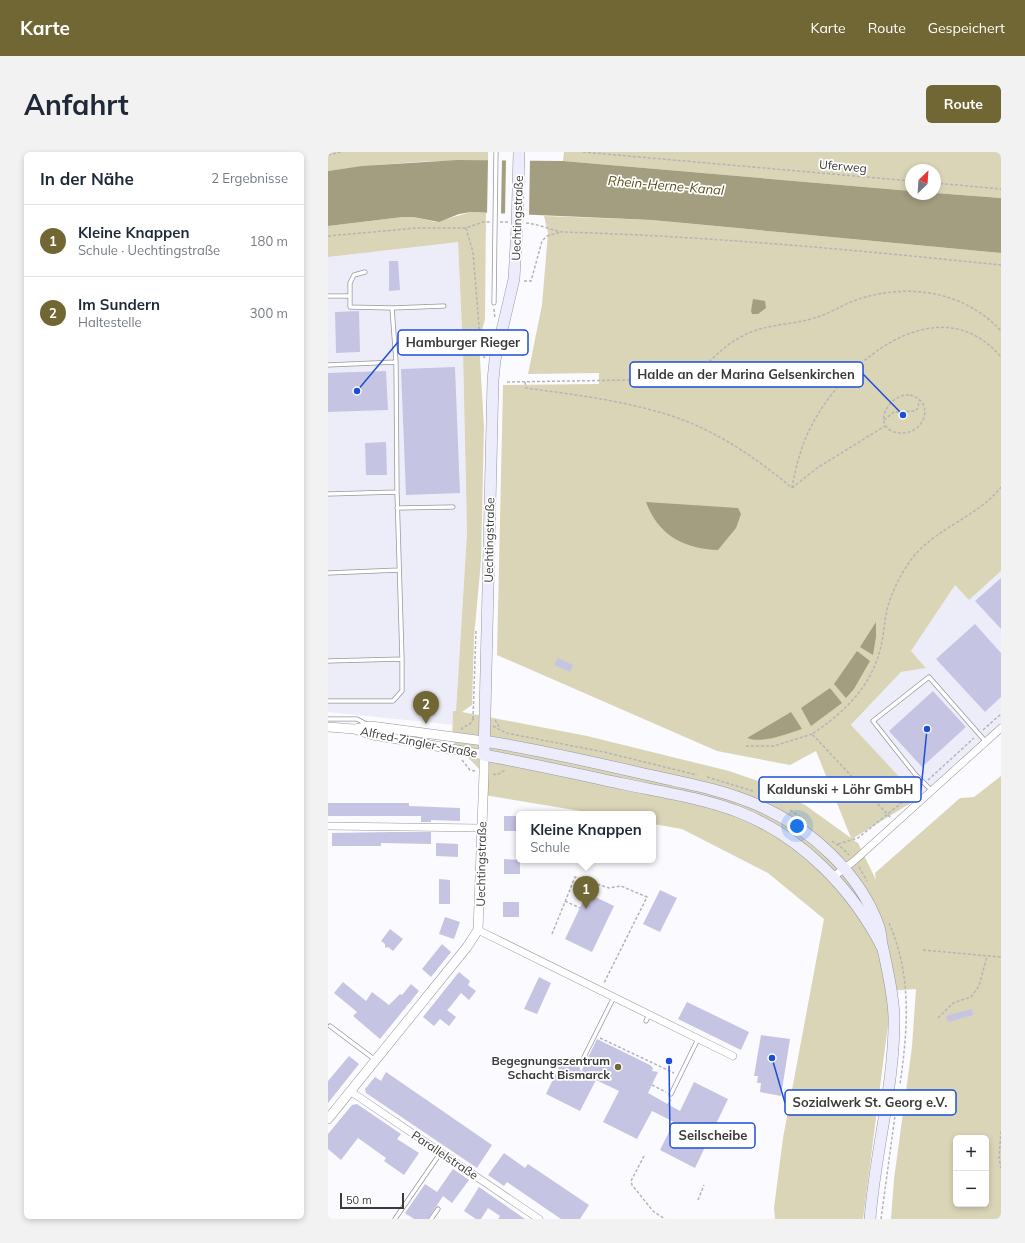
<!DOCTYPE html>
<html lang="de">
<head>
<meta charset="utf-8">
<style>
  body { margin:0; font-family:Mulish,sans-serif; background:#f2f2f3; color:#1f2937 }
  .controls { position:absolute; right:12px; bottom:12px; display:grid; overflow:hidden; border-radius:6px; box-shadow:0 2px 6px #0003 }
  .controls button { width:36px; height:36px; display:grid; place-items:center; padding:0; border:0; border-bottom:1px solid #e0e1e3; background:#fff; color:#1f2937; font:20px sans-serif }
  .compass { position:absolute; left:577px; top:12px; width:36px; height:36px; border-radius:50%; background:#fff; box-shadow:0 2px 6px #0003; rotate:25deg }
  .scale { position:absolute; left:12px; bottom:10px; width:64px; box-sizing:border-box; padding-left:4px; border:2px solid #3a3a3c; border-top:0; font-size:11px; line-height:14px; white-space:nowrap; color:#3a3a3c; -webkit-text-stroke:3px #fff; paint-order:stroke }
  .you { position:absolute; left:469px; top:674px; width:14px; height:14px; margin:-10px; border:3px solid #fff; border-radius:50%; background:#1a73e8; box-shadow:0 0 0 6px #1a73e833 }
  .badge { display:grid; place-items:center; width:26px; height:26px; border-radius:50%; background:#716734; color:#fff; font-size:13px; font-weight:700 }
  .pin { position:absolute; translate:-50% -33px; filter:drop-shadow(0 1px 2px #0008) }
  .pin::after { content:''; position:absolute; top:21px; width:14px; height:12px; background:inherit; clip-path:polygon(0 0,100% 0,50% 100%) }
  .popup { position:absolute; left:188px; top:659px; width:140px; height:52px; box-sizing:border-box; display:grid; place-content:center; border-radius:6px; background:#fff; filter:drop-shadow(0 1px 3px #0005); font-size:13px; white-space:nowrap; color:#747a83 }
  .popup b { font-size:15px; color:#1f2937 }
  .popup::after { content:''; position:absolute; left:50%; top:100%; margin-left:-8px; border:8px solid transparent; border-top-color:#fff }
  .list { margin:0; padding:0; list-style:none }
  h2 { display:flex; justify-content:space-between; align-items:center; height:52px; margin:0; padding:0 16px; font-size:17px }
  h2 small { font-size:13px; font-weight:400; color:#747a83 }
  .list li { display:grid; grid-template-columns:26px 1fr auto; gap:12px; align-items:center; box-sizing:border-box; height:72px; padding:0 16px; border-top:1px solid #e0e1e3 }
  .list b { display:block; font-size:15px; white-space:nowrap }
  .list p { margin:0; font-size:13px; white-space:nowrap; color:#747a83 }
  .list em { font-size:13px; font-style:normal; color:#747a83 }
  .map { position:relative; flex:none; width:673px; height:1067px; overflow:hidden; border-radius:6px }
  header { display:flex; align-items:center; gap:24px; box-sizing:border-box; height:56px; padding:0 20px; background:#716734; color:#fff }
  header strong { font-size:19px }
  nav { display:flex; gap:22px; margin-inline-start:auto; font-size:14px }
  .intro { display:flex; align-items:center; justify-content:space-between; box-sizing:border-box; height:96px; padding:0 24px }
  h1 { margin:0; font-size:28px }
  .button { padding:10px 18px; border-radius:6px; background:#716734; color:#fff; font-size:14px; font-weight:700 }
  main { display:flex; gap:24px; padding:0 24px }
  aside { flex:1; background:#fff; border-radius:6px; box-shadow:0 2px 6px #0003 }
  .map>svg:first-child { display:block }
  .built { fill:#ededfa }
  .green { fill:#dad5b7; fill-rule:evenodd }
  .water { fill:#a39e80 }
  .pier { fill:#fafaff }
  .building { fill:#c6c4e3 }
  .lines { fill:none; stroke-linecap:round; stroke-linejoin:round }
  .service-casing { stroke:#97979c; stroke-width:5 }
  .minor-casing { stroke:#97979c; stroke-width:8 }
  .tertiary-casing { stroke:#97979c; stroke-width:10 }
  .secondary-casing { stroke:#97979c; stroke-width:12 }
  .path { stroke:#b4b4b8; stroke-width:1.5; stroke-dasharray:3 2; stroke-linecap:butt }
  .service { stroke:#fff; stroke-width:3.5 }
  .minor { stroke:#fff; stroke-width:7 }
  .tertiary { stroke:#fff; stroke-width:9 }
  .secondary { stroke:#edecfd; stroke-width:11 }
  .service-bridge-casing { stroke:#97979c; stroke-width:5; stroke-linecap:butt }
  .secondary-bridge-casing { stroke:#97979c; stroke-width:12; stroke-linecap:butt }
  .service-bridge { stroke:#fff; stroke-width:3.5 }
  .secondary-bridge { stroke:#edecfd; stroke-width:11 }
  .poi-dot { fill:#716734; stroke:#fff; stroke-width:1.5 }
  .labels { text-anchor:middle; dominant-baseline:central; stroke-width:3.5; stroke-linejoin:round; paint-order:stroke }
  .street-label { font-size:12px; fill:#3a3a3c; stroke:#fff }
  .poi-label { font-size:12px; font-weight:bold; fill:#3a3a3c; stroke:#fff; text-anchor:end }
  .water-label { font-size:13px; font-style:italic; fill:#5a511c; stroke:#fff }
  .leader { fill:none; stroke:#1d4ed8; stroke-width:1.5 }
  .callout-dot { fill:#1d4ed8; stroke:#fff; stroke-width:1.5 }
  .callout { fill:#fff; stroke:#1d4ed8; stroke-width:1.5 }
  .callout-label { font-size:13px; text-anchor:middle; font-weight:bold; fill:#3a3a3c }
</style>
</head>
<body>
<header>
<strong>Karte</strong>
<nav><a>Karte</a><a>Route</a><a>Gespeichert</a></nav>
</header>
<div class="intro"><h1>Anfahrt</h1><a class="button">Route</a></div>
<main>
<aside>
<h2>In der Nähe<small>2 Ergebnisse</small></h2>
<ul class="list">
<li><span class="badge">1</span><div><b>Kleine Knappen</b><p>Schule · Uechtingstraße</p></div><em>180 m</em></li>
<li><span class="badge">2</span><div><b>Im Sundern</b><p>Haltestelle</p></div><em>300 m</em></li>
</ul>
</aside>
<div class="map">
<svg width="673" height="1067" viewBox="0 0 673 1067">
  <rect width="100%" height="100%" fill="#fafaff"/>
  <!-- built -->
  <path class="built" d="M130,89L135,200L139,381L127,573L0,560V105Z
    M673,419V572L591,646L523,574L573,520L598,516L583,499L627,432L641,448Z"/>
  <!-- green -->
  <path class="green" d="M0,0H160V9C107,7 53,12 0,19Z
    M236,0H673V46L607,41V18H583V39L235,9Z
    M143,60L158,61L157,167L151,190L156,275L153,409L146,485L144,553L134,560L259,584L401,619L433,630L477,653L523,686L488,599L462,613L389,599L169,503L175,233L271,232V221L200,222L214,153L220,81L216,64L324,68L673,101V419L641,448L627,433L583,499L598,516L573,520L523,573L591,646L524,687L530,691L548,728L547,721L632,646L646,645L673,624V1067H563L566,1027L584,895L588,837L560,839L561,865L535,1067H447L446,1056L455,986L496,767L440,721L354,677L325,672V662H271L156,643L154,620L124,589L125,559H128L139,381L135,200L130,90L0,105V74L75,65H85L108,70ZM628,986H658V1052H628Z"/>
  <!-- water -->
  <path class="water" d="M129,8L235,9L583,39V42L607,41L673,46V101L324,68L143,60L131,62L111,70L85,65H75L0,74V19L34,14Z
    M425,147L437,149L438,156L430,162H424L423,159Z
    M318,350L410,356L413,362L408,376L390,398C356,397 330,383 318,350Z
    M548,470V485L545,503L532,495Z
    M529,499L542,509L526,537L518,546L506,532Z
    M502,536L514,551L483,574L473,556Z
    M463,560L474,577C458,582 435,592 419,586Z"/>
  <!-- pier -->
  <path class="pier" d="M160,7H174L173,63H159Z
    M178,7H202L201,65L177,64Z"/>
  <!-- building -->
  <path class="building" d="M61,109H70L72,138L61,139Z
    M31,159L32,200L8,201L7,160Z
    M127,215L132,341L78,343L73,217Z
    M58,219L60,258L0,260V221Z
    M58,290L59,323H38L37,291Z
    M673,426V477L647,449Z
    M647,472L673,501V545L657,560L608,507Z
    M230,506L245,513L242,520L226,513Z
    M605,539L638,575L594,615L561,579Z
    M0,651H81V654L132,656V669L103,668V670H93V664H0Z
    M176,664H191V679H176Z
    M64,680H103V692L53,691V694H4V681Z
    M108,691L130,692V705L108,704Z
    M176,707L192,708V722H176Z
    M111,727L122,728V752H111Z
    M332,738L349,746L332,780L315,772Z
    M259,741L286,754L264,800L237,787Z
    M175,750H191V765H175Z
    M117,765L132,770L126,787L111,782Z
    M62,777L75,787L65,799L60,795L57,796V792L53,789Z
    M114,792L123,800L103,825L94,817Z
    M131,820L142,829L140,833L148,839L141,848L133,841L122,855L119,858L128,865L121,874L112,867L106,874L95,865Z
    M211,825L223,831L209,862L196,857Z
    M15,830L38,849L44,840L61,853L72,842L74,843L83,832L91,839L52,887L25,864L29,860L6,841Z
    M359,850L421,880L413,898L350,867Z
    M644,857L645,863L620,870L618,864Z
    M433,883L462,887L453,944L432,940L433,931H429L430,924H426Z
    M269,887L322,913L325,916L324,919L330,920L320,941L352,959L366,930L400,947L367,1016L332,998L346,970L324,959L309,987L275,970L291,939L268,928L252,959L218,942L233,911L236,912L249,908L253,920Z
    M21,904L31,912L0,951V929Z
    M58,920L164,993L149,1016L38,941L37,937L47,925L53,929Z
    M29,952L73,982L69,987L91,1001L76,1023L56,1009L58,1006L30,986L13,1008L0,997V982L24,953Z
    M176,1001L197,1016L200,1012L261,1053L252,1067H233L179,1030L176,1034L160,1023Z
    M125,1017L141,1028L124,1051L115,1044L100,1067H86L77,1061L97,1032L109,1040Z
    M151,1035L197,1067H170L172,1064L160,1056L153,1067H148L136,1059Z"/>
  <g class="lines">
    <!-- service casing -->
    <g class="service-casing">
      <path id="service" d="M37,120L26,123L22,131V155L64,156L68,210
        M0,144H22
        M166,151L167,75
        M64,156L116,154
        M0,213L68,210L69,340
        M0,342L69,340L74,507
        M69,356L125,355
        M0,421L71,418
        M0,509L74,507V539L65,549H0
        M0,567H29L40,573
        M604,639L587,622L545,569L601,525L658,590
        M318,869L321,862
        M2,874L46,907
        M253,911L286,845
        M343,942L370,887
        M67,1067L113,1000
        M103,1067L110,1057"/>
    </g>
    <!-- minor casing -->
    <g class="minor-casing">
      <path id="minor" d="M0,674L153,676
        M505,725L526,709L673,576
        M150,778L405,904
        M22,939L211,1067"/>
    </g>
    <!-- tertiary casing -->
    <g class="tertiary-casing">
      <path id="tertiary" d="M0,575L26,577L45,583L81,589L156,603V621L150,778L139,795L0,967
        M27,577L43,574L156,589"/>
    </g>
    <!-- secondary casing -->
    <g class="secondary-casing">
      <path id="secondary" d="M189,75L186,127L167,208L165,228L156,603C203,612 249,622 296,632C334,640 374,646 411,660C474,685 525,737 555,797
        M156,589C208,597 260,609 312,621C352,630 394,637 432,654C483,677 532,721 551,775C553,782 553,790 555,797C560,820 565,841 566,864C567,932 547,999 542,1067"/>
    </g>
    <!-- path -->
    <path class="path" d="M255,0L583,29
      M0,3L13,0
      M607,31L673,37
      M172,70H180
      M198,71C210,72 221,77 233,80C380,84 527,98 673,113
      M138,76L145,100L151,174L155,204L157,206
      M0,84L89,76H138L155,70H162
      M196,129H203L214,89L219,84L233,80
      M166,157L167,167
      M179,230L366,227C385,204 406,183 436,176C452,172 470,171 486,166C502,162 515,152 531,147C580,131 637,139 673,179
      M197,230L198,236C241,242 285,247 327,259C378,272 424,302 464,336
      M582,243C610,250 595,288 566,280C544,273 561,241 582,243Z
      M556,268L566,260L587,259L590,256L591,248
      M464,336C468,313 474,290 486,269C520,207 612,133 673,205
      M464,336L489,316L557,274
      M145,567L148,478
      M167,568L172,576
      M165,574L178,581L276,600L369,623
      M134,578V576L142,572L145,567L147,568
      M655,578L673,562
      M418,594H446L484,582
      M134,608L142,618L147,619
      M165,622L169,623L177,618
      M379,625L425,639
      M600,628L646,586
      M462,658L476,667
      M562,665L484,582C517,560 544,534 553,494C556,482 556,470 559,458C563,441 572,424 582,409C606,376 649,366 673,335
      M504,689L514,696L521,703
      M510,692L530,686L592,636
      M531,715L539,729
      M237,749L252,756
      M561,771C584,823 580,877 572,932
      M224,782L247,725L281,736L293,734L319,745L276,831
      M595,798L673,805
      M610,866L625,851L643,845L651,834L659,804
      M272,886L346,921
      M324,933L338,940
      M340,953L343,948
      M673,979L671,1006L673,1016
      M316,1004L303,1029L304,1033L325,1059L337,1067
      M370,1048L376,1033
      M553,1067L568,956"/>
    <!-- service -->
    <use href="#service" class="service"/>
    <!-- minor -->
    <use href="#minor" class="minor"/>
    <!-- tertiary -->
    <use href="#tertiary" class="tertiary"/>
    <!-- secondary -->
    <use href="#secondary" class="secondary"/>
    <!-- service-bridge casing -->
    <g class="service-bridge-casing">
      <path id="service-bridge" d="M167,75L168,0"/>
    </g>
    <!-- secondary-bridge casing -->
    <g class="secondary-bridge-casing">
      <path id="secondary-bridge" d="M189,75L191,0"/>
    </g>
    <!-- service-bridge -->
    <use href="#service-bridge" class="service-bridge"/>
    <!-- secondary-bridge -->
    <use href="#secondary-bridge" class="secondary-bridge"/>
  </g>
  <!-- markers -->
  <circle class="poi-dot" cx="290" cy="915" r="4"/>
  <g class="labels">
    <!-- street labels -->
    <g class="street-label">
      <text transform="translate(515 14) rotate(5)">Uferweg</text>
      <text transform="translate(189 66) rotate(-88)">Uechtingstraße</text>
      <text transform="translate(161 388) rotate(-89)">Uechtingstraße</text>
      <text transform="translate(91 590) rotate(11)">Alfred-Zingler-Straße</text>
      <text transform="translate(153 712) rotate(-89)">Uechtingstraße</text>
      <text transform="translate(117 1003) rotate(34)">Parallelstraße</text>
    </g>
    <!-- poi labels -->
    <g class="poi-label">
      <text x="282" y="908">Begegnungszentrum<tspan x="282" dy="14">Schacht Bismarck</tspan></text>
    </g>
    <!-- water labels -->
    <g class="water-label">
      <text transform="translate(338 33) rotate(5)">Rhein-Herne-Kanal</text>
    </g>
  </g>
  <!-- callouts -->
  <path class="leader" d="M29 239L70 190M575 263L535 222M599 577L593 638M444 906L457 951M341 909L342 983"/>
  <g class="callout-dot">
    <circle cx="29" cy="239" r="4"/>
    <circle cx="575" cy="263" r="4"/>
    <circle cx="599" cy="577" r="4"/>
    <circle cx="444" cy="906" r="4"/>
    <circle cx="341" cy="909" r="4"/>
  </g>
  <g class="callout">
    <rect x="70" y="178" width="130" height="25" rx="4"/>
    <rect x="302" y="210" width="233" height="25" rx="4"/>
    <rect x="431" y="625" width="162" height="25" rx="4"/>
    <rect x="457" y="938" width="171" height="25" rx="4"/>
    <rect x="342" y="971" width="85" height="25" rx="4"/>
  </g>
  <g class="callout-label">
    <text x="135" y="195">Hamburger Rieger</text>
    <text x="418" y="227">Halde an der Marina Gelsenkirchen</text>
    <text x="512" y="642">Kaldunski + Löhr GmbH</text>
    <text x="542" y="955">Sozialwerk St. Georg e.V.</text>
    <text x="385" y="988">Seilscheibe</text>
  </g>
</svg>
<div class="controls">
<button>+</button>
<button>−</button>
</div>
<svg class="compass" viewBox="-18 -18 36 36"><path d="M0-13l5 13h-10z" fill="#e53935"/><path d="M0 13l5-13h-10z" fill="#747a83"/></svg>
<div class="scale">50 m</div>
<div class="you"></div>
<div class="pin badge" style="left:258px;top:757px">1</div>
<div class="popup"><b>Kleine Knappen</b>Schule</div>
<div class="pin badge" style="left:98px;top:572px">2</div>
</div>
</main>
</body>
</html>
